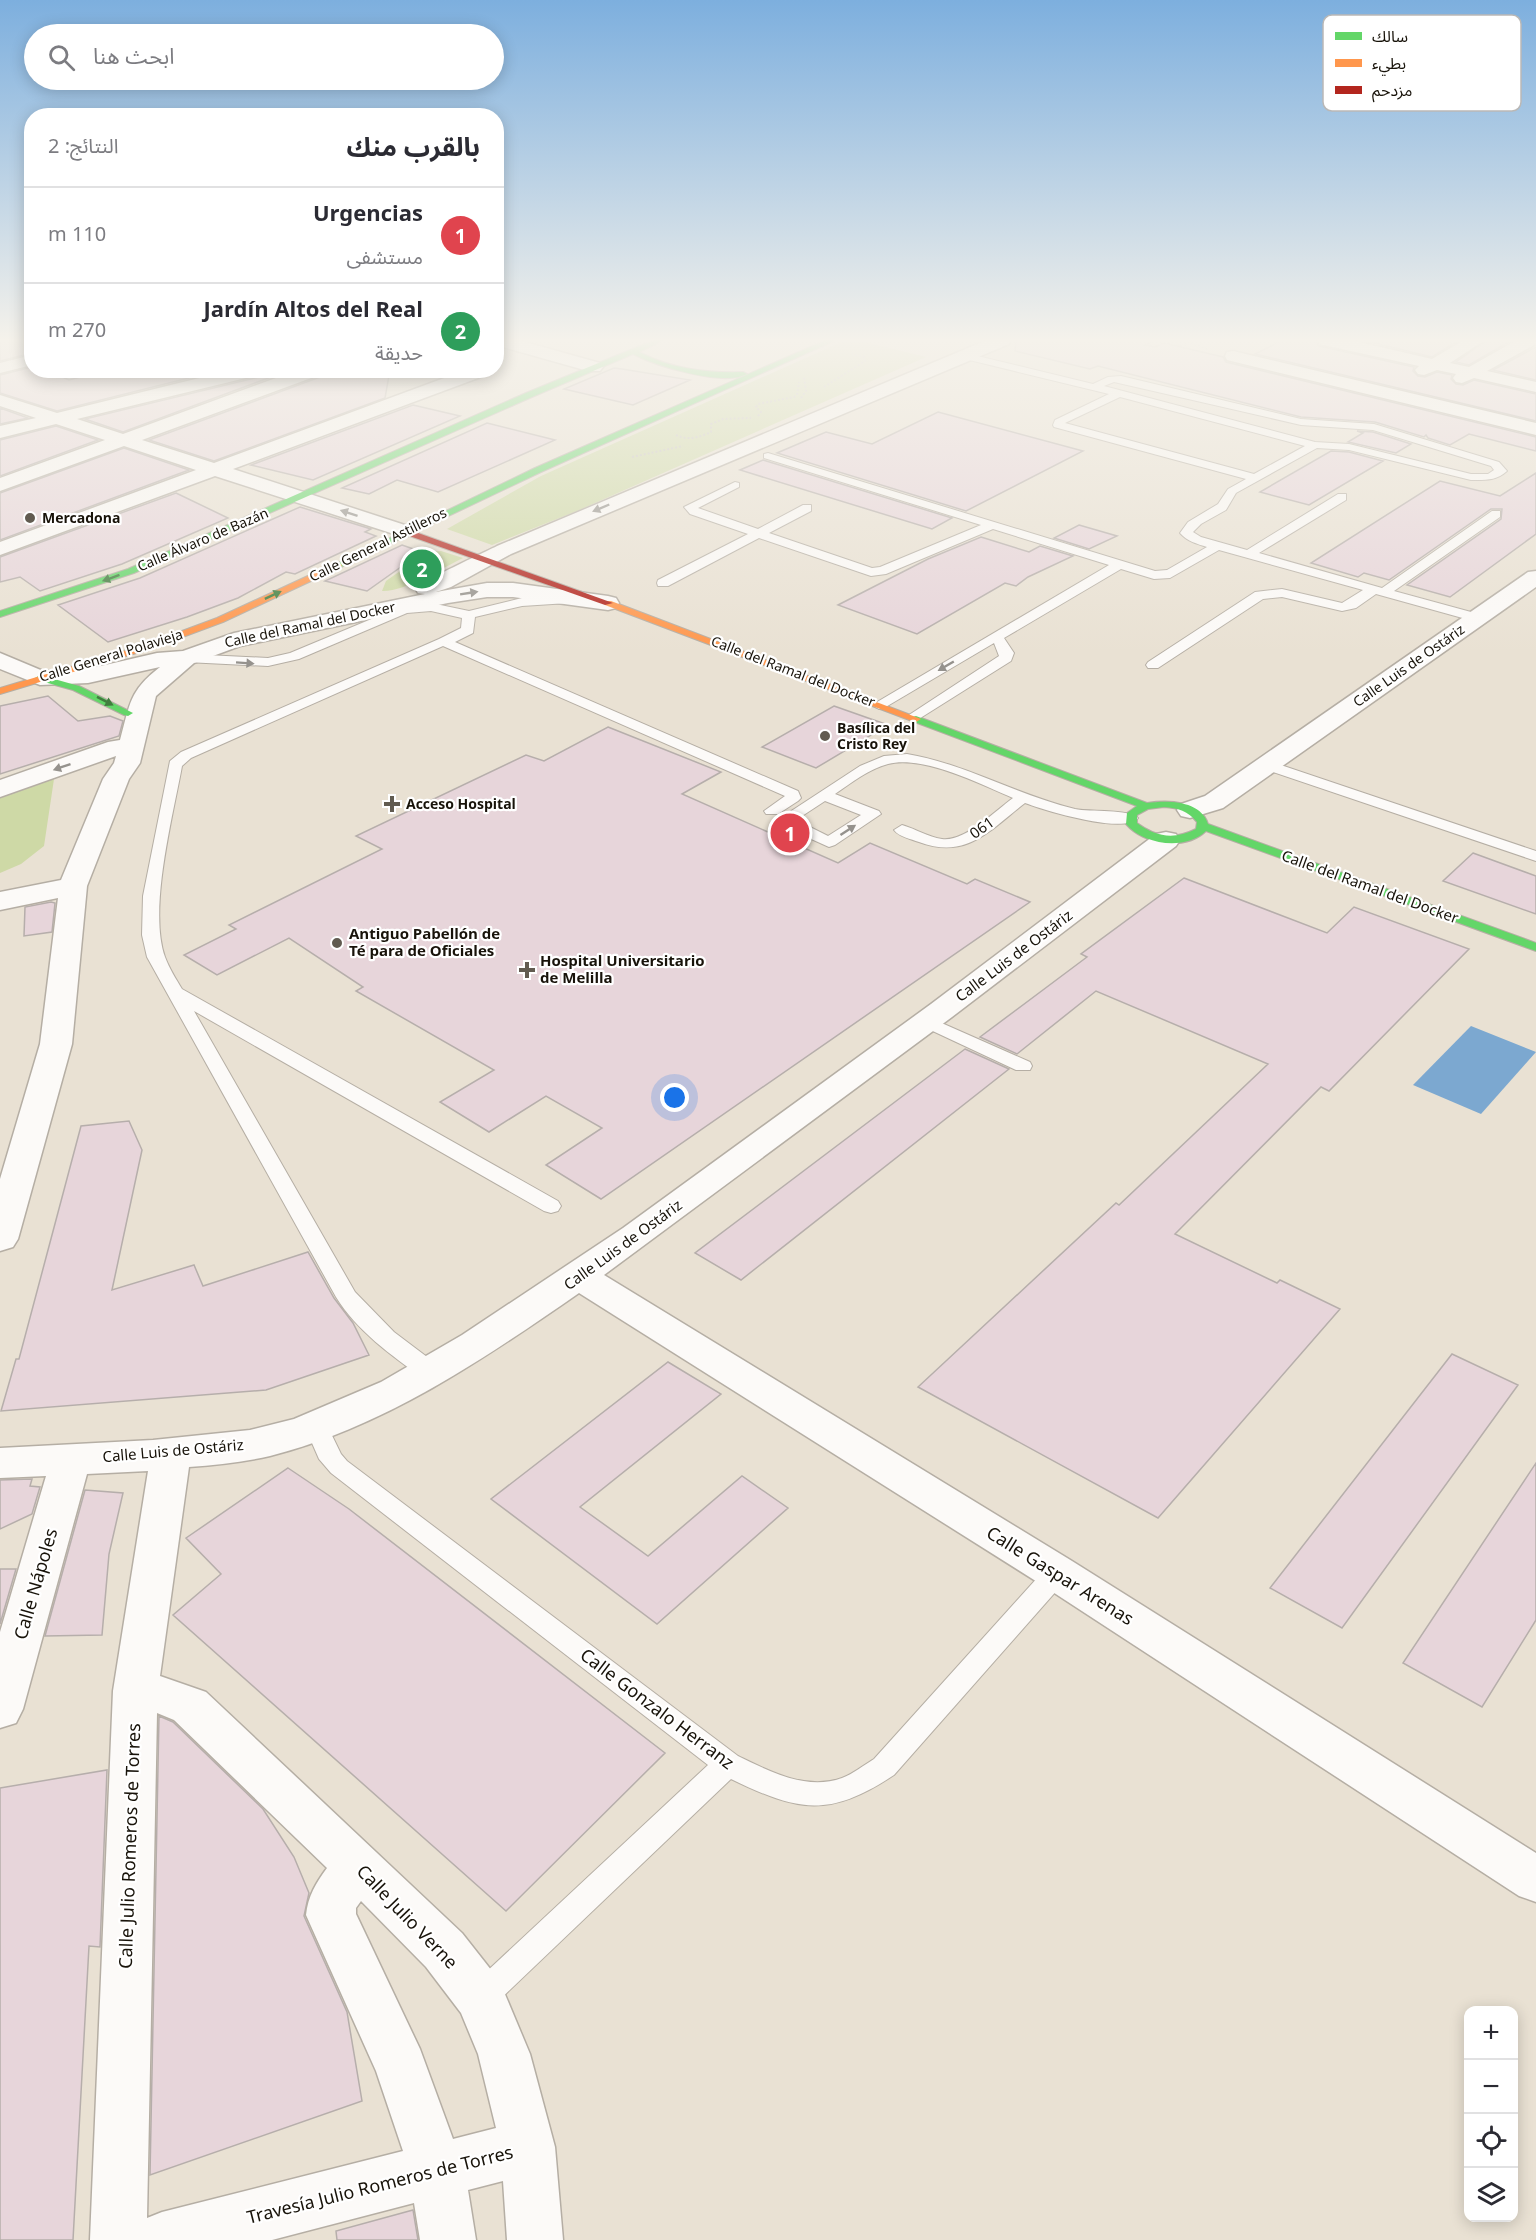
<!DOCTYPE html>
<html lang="ar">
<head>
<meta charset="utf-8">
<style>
  body { margin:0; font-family:Georgia,"Noto Sans Arabic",serif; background:#f2f2f3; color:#2b2b33; direction:rtl }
  .controls { position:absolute; right:18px; bottom:18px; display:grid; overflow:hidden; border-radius:12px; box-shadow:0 3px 15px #0003 }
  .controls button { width:54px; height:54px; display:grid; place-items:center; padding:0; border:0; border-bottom:2px solid #e1e1e2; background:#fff; color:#2b2b33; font:30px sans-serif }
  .you { position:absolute; left:675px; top:1098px; width:21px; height:21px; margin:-15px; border:4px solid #fff; border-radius:50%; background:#1a73e8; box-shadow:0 0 0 9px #1a73e833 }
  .badge { display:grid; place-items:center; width:39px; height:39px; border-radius:50%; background:#1a73e8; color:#fff; font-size:20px; font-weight:700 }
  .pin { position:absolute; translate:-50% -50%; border:3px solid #fff; box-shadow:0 2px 6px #0006 }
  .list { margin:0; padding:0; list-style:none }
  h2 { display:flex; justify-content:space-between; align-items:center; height:78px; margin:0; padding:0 24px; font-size:26px }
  h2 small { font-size:20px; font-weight:400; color:#7c7c81 }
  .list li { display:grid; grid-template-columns:39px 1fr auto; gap:18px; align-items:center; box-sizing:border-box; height:96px; padding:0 24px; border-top:2px solid #e1e1e2 }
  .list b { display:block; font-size:22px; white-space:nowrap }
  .list p { margin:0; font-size:20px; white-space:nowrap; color:#7c7c81 }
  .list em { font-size:20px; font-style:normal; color:#7c7c81 }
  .icon { flex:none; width:33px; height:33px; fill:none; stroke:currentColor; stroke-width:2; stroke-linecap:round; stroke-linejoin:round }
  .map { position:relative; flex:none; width:1536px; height:2240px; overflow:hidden; direction:ltr }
  .search { position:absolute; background:#fff; box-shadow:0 3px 15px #0003; left:24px; top:24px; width:480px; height:66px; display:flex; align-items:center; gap:15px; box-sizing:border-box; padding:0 21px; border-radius:33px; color:#7c7c81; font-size:22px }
  .panel { position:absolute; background:#fff; box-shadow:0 3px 15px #0003; left:24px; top:108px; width:480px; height:270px; border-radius:24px; direction:rtl }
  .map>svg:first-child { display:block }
  .green { fill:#ced9a6 }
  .water { fill:#7ca8d0 }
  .building { fill:#e7d5da; stroke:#b6aeab; stroke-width:1.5 }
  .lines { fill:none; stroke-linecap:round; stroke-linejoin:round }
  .lane-casing { stroke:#b5aea4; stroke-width:2 }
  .street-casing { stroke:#b5aea4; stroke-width:3 }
  .fast-casing { stroke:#b5aea4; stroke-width:2 }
  .slow-casing { stroke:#b5aea4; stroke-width:2 }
  .jam-casing { stroke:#b5aea4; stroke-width:2 }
  .path { stroke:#c7c4be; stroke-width:2; stroke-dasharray:2 2; stroke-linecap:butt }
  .lane { fill:#fcfaf8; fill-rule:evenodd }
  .street { fill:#fcfaf8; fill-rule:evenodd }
  .fast { fill:#63d668; fill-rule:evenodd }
  .slow { fill:#ff974d; fill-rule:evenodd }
  .jam { fill:#b3261e; fill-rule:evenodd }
  .oneway { fill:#95928d }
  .oneway2 { fill:#417e3e }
  .poi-dot { fill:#615b50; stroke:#fff; stroke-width:2 }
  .labels { text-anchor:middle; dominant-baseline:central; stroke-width:4.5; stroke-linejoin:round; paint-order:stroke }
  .far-poi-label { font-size:14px; font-weight:bold; fill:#18130a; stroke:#fff; text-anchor:start }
  .far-street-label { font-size:14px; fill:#18130a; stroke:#fff }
  .street-label { font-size:15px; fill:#18130a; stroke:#fff }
  .poi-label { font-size:15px; font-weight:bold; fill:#18130a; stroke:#fff; text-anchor:start }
  .near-street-label { font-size:18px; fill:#18130a; stroke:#fff }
  .key { fill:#fff; stroke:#bab8b6; stroke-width:1.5 }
  .key-label { font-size:16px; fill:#18130a }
</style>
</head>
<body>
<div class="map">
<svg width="1536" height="2240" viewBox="0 0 1536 2240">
  <rect width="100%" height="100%" fill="#e9e1d3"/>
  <!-- green -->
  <path class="green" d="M846,340H857L926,357L577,511L492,545L447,529L541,476Z
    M441,551L463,558C442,568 405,592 382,591L386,581L427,552Z
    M54,779L44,846L21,864L0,873V798Z"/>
  <!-- water -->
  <path class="water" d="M1471,1026L1536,1052L1481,1114L1413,1085Z"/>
  <!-- building -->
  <path class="building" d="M0,340H32V353L0,361Z
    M1016,340H1155L1145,345L1155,347L1164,343L1223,357L1226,362L1536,437V451L1469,434L1450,445L1428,438L1426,435L1424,437L1375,422L1301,417L1098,366L1090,369L1015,351Z
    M1283,340H1315L1319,346L1414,367L1413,371L1418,376L1425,377L1437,372L1452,375L1451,379L1456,384L1463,385L1474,380L1536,394V421L1255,354Z
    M1362,340H1459L1432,357Z
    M1487,340H1512L1469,365L1456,362Z
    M1536,347V380L1493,370Z
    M32,367V370H47L69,380L107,370H221L57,411L0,393V375Z
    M614,368L622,369L690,380L633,405L564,389Z
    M266,370H290L123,432L85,419L263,376Z
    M326,370H390L385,398L214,461L149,440L323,376Z
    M413,405L460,416L313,480L251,465Z
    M0,408L28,418L0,424Z
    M938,412L1083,451L966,511L777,453L826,432L872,444Z
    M487,423L555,440L438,492L397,480L369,494L342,488Z
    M56,426L98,440L0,476V440Z
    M1357,431L1373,432L1411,444L1396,453L1348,442L1363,433Z
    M124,448L189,470L0,540V493Z
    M1331,451L1349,452L1383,461L1309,505L1260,492Z
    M763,460L952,518L932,529L740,470Z
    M1536,473V534L1450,597L1407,585L1501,519L1502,509H1491L1389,580L1364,573L1358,577L1311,563L1440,481L1500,496Z
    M176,493L228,518L122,564L40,591L20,577L0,582V557Z
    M300,507L371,529L365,532L376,536L295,574L286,572L238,598L187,617L108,642L58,605L140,578Z
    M1079,525L1117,536L1089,549L1054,538Z
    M981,537L1029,552L1040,546L1073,556L1028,577L1016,586L1005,583L917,634L838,605L928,559Z
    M402,545L422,552L367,591L325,581Z
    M48,696L78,721L110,716L123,721L119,736L0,774V706Z
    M834,706L888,725L816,768L762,747Z
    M608,727L721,772L682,794L838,863L870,843L967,884L975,879L1030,902L601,1199L546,1165L602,1128L546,1096L489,1132L440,1102L494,1070L356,991L363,987L289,938L217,975L184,955L236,929L229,925L382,849L356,836L526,755L544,761Z
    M1473,853L1536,876V914L1443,881Z
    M1184,878L1327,933L1354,907L1469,949L1329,1091L1321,1087L1175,1234L1277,1283L1280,1280L1340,1309L1158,1518L918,1387L1116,1203L1119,1205L1268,1064L1096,991L1017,1054L980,1037L1087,957L1081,954Z
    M51,902L55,903L52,932L24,936L25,907Z
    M965,1049L1009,1069L741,1280L695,1253Z
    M129,1121L142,1150L112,1290L194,1265L203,1286L308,1252L334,1298L353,1323L369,1355L266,1390L1,1411L16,1359H19L81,1126Z
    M1452,1354L1518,1385L1342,1628L1270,1588Z
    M668,1362L721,1394L580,1507L648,1556L742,1476L788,1508L657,1624L491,1499Z
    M1536,1463V1620L1482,1707L1403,1663Z
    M288,1468L349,1509L665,1753L506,1911L173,1615L221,1574L186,1538Z
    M32,1479L30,1486L40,1487L32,1514L0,1529V1480Z
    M85,1490L123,1493L109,1554L102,1635L45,1636Z
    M0,1569H16L0,1624Z
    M159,1716L173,1722L263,1809L294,1857L309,1893L304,1916L347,2012L362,2101L150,2175Z
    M107,1770L100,1947L89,1946L73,2240H0V1788Z
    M413,2210L418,2240H337L336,2231Z"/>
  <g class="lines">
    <!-- lane casing -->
    <g class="lane-casing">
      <path id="lane" d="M965,353L1093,384L1108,377L1121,376L1301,419L1374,424L1499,462L1507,471C1496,481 1485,480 1471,480L1349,450L1317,448L1236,493L1226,510L1201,524L1193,532L1201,537L1247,550L1338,494H1346V500L1259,553L1382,588L1492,511H1500V517L1394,591L1482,615L1484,618L1477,622L1376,594L1356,608L1342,611L1282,597L1263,599L1158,668H1148L1146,665L1148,662L1255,592L1282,589L1342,603L1363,590L1219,550L1170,578L1154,579L1121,569L1004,638L1014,653L1011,661L914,722L907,718L909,715L999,656L994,643L884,708L879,709L872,705L1109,565L993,529L886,574L871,576L759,538L668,586H658L657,583L658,580L748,534L690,514L684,507L735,482L739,483V487L698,508L758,529L803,505H811V511L769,533L872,568L880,567L981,525L764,458V454L768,453L1155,571L1167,570L1207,547C1197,544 1187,541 1180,533L1188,522L1218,504L1228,489L1246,479L1054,427L1053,425L1055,420L1109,394L961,358V354ZM1114,382L1301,425L1373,430L1491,466L1494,470L1488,474H1471L1349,444L1315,442L1104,386ZM1120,397L1305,446L1254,474L1065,423Z
        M563,596L570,600L568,603L522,606L475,617L473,633L455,642L798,791L801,798L798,801L778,814H766L764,811L785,796L443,646L191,758L182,766C173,816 148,910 165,957C169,968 176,979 182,989L558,1201L561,1206L558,1211L551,1213L544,1211L194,1011L355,1292L394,1332L439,1366L442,1372L439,1378L431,1380L423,1378C392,1356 356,1330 336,1297L147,957L142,935L143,896L170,761L181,752L439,639L461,628L462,618L431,611L407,613L299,659L268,666L186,662L179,658L186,654L268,658L290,653L405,605L431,603L469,611L522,598Z
        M907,754C966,764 1017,795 1075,809C1089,812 1130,809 1138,818C1124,835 1044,810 1025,803C990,830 967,860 919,842C911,839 899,837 894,830L902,825C916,829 928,837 942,839C965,842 995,811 1013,798C980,784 923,755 888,764C869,769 851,783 835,794L879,811L881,814L835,845L829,847L778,824L776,821L860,766L884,756ZM825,801L861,815L828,836L796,820Z
        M1266,760L1536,851V861L1261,768L1258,765L1261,762Z
        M928,1017L1030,1062L1032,1066L1030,1070H1016L922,1026L919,1022L922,1018Z
        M317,1418L325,1421L341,1454L347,1461L738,1756C769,1771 806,1791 842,1778C853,1774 864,1765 874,1759L1048,1566L1057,1563L1066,1566L1070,1573L1066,1580L894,1775C829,1818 799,1812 731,1779L492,2007L481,2012L470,2007L466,1997L470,1987L708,1765L331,1473L319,1459L305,1427L309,1421Z"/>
    </g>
    <!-- street casing -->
    <g class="street-casing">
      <path id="street" d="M496,340H518L600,363L603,367L600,371H588L496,345Z
        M987,340H1011L1009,344L511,554L451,587L436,592L487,583H513L608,596L616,598L619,603L616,608L608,610L513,597H487L448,603L240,646L194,663L156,696L140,763L129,779L87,886L72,1044L18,1239L13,1247L0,1251V1179L40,1044L58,898L0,910V892L61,880L103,779L114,763L116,756L0,797V780L108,742L120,740C130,704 129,691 160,667L88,683L40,685L0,669V653L43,671L88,669L157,653L183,651L234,633L425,594L418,593L415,588C419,583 485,552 497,546Z
        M1317,340H1350L1432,359L1464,340H1485L1450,363L1469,367L1517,340H1536V344L1487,371L1536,382V392L1474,378L1462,383L1456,382L1453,378L1456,374L1437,370L1424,375L1418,374L1415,370L1419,366L1319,344Z
        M1233,351L1536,423V435L1227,360L1225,356L1227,352Z
        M32,355V365L0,373V363Z
        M232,370H264L262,374L77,419L123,434L298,370H324L322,374L142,440L214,463L466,370H491L489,374L233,469L411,527L414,531L411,535L404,537L397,535L215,476L0,555V542L196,470L124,446L0,491V478L105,440L56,424L0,438V426L36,418L0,406V395L57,413Z
        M1536,571V587L1223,808L1190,818L1181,816L1177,810L1181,804L1205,796L1528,572Z
        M1166,832L1176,834L1180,840L1176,846L952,1017L604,1275L1072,1561L1536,1853V1902L1519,1896L1042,1585L579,1293C484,1359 384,1427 270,1456C244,1462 216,1465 189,1467L160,1676L206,1692L462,1933L499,1980L530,2054L555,2147L563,2240H507L503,2181L468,2190L476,2240H420L414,2203L272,2240H90L113,1691L148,1471L87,1474L23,1709L16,1723L0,1728V1632L46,1476L0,1478V1448L153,1440L250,1430L294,1419L381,1382L462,1335L623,1228L931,1004L1156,834ZM157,1713L174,1720L327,1868C316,1883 308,1896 306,1915L376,2071L403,2151L162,2212L147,2218ZM361,1901L426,1967L461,2013L478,2054L496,2128L453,2139L420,2049L356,1914V1908Z"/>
    </g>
    <!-- fast casing -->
    <g class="fast-casing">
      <path id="fast" d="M654,340H664L639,352C672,369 706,373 743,372L747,374C724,387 656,366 633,354L532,397L134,573L0,617V611L128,569L526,393Z
        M826,340H836L541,472L341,567L334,565L535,468Z
        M40,675L79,686L133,713L128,716L124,715L73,690L37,680L35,678Z
        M916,716L1147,803C1167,800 1201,800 1208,824L1536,943V951L1206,831C1185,851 1144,845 1126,824L1127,813L1137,806L912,721V717ZM1164,807C1178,808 1188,811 1197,822L1196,829C1174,840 1156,837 1137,823V815L1148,809Z"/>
    </g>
    <!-- slow casing -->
    <g class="slow-casing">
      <path id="slow" d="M338,562L342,565L341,567L223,622L153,648L0,694V688L147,644L217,618Z
        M605,601H611L921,719L916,722L912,721L605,605Z"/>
    </g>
    <!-- jam casing -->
    <g class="jam-casing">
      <path id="jam" d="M401,529H407L613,603L605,605L401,533Z"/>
    </g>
    <!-- path -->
    <path class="path" d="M1183,340L1209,350
      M1176,346L1188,344
      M824,387L865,361L864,357L852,354
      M801,398L806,391L804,377
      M758,416L761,412L756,407L758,404L794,397L797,395L799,382
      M676,435C688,441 700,437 711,432V424L723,419L751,418
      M632,457L683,446"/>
    <!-- lane -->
    <use href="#lane" class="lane"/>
    <!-- street -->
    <use href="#street" class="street"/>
    <!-- fast -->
    <use href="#fast" class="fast"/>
    <!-- slow -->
    <use href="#slow" class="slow"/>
    <!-- jam -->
    <use href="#jam" class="jam"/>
  </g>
  <!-- one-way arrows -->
  <defs><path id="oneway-solid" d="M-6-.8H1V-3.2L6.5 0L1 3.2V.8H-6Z" transform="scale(1.5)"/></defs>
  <g class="oneway">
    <use href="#oneway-solid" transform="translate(601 508) rotate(157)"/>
    <use href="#oneway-solid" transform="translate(349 513) rotate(-162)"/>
    <use href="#oneway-solid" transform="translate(469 593) rotate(-9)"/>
    <use href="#oneway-solid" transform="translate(245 663) rotate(4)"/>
    <use href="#oneway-solid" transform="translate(946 666) rotate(150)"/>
    <use href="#oneway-solid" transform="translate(62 767) rotate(161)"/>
    <use href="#oneway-solid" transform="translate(848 830) rotate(-33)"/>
  </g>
  <g class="oneway2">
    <use href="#oneway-solid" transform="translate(111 578) rotate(160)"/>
    <use href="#oneway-solid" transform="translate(273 595) rotate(-25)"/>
    <use href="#oneway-solid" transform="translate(105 701) rotate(27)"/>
  </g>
  <!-- sky -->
  <linearGradient id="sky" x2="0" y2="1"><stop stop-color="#7dafde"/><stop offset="0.52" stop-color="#f5f2eb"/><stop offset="1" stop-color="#f5f2eb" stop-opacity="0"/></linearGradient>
  <rect width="1536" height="654" fill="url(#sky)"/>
  <!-- markers -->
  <g class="poi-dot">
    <circle cx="30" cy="518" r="6"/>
    <circle cx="825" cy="736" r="6"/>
    <path d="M389 795h6v6h6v6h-6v6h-6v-6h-6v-6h6z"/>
    <circle cx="337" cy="943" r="6"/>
    <path d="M524 961h6v6h6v6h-6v6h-6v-6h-6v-6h6z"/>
  </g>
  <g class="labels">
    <!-- far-poi labels -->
    <g class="far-poi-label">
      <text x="42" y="518">Mercadona</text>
      <text x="837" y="728">Basílica del<tspan x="837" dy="16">Cristo Rey</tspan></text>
      <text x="406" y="804">Acceso Hospital</text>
    </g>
    <!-- far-street labels -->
    <g class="far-street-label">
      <text transform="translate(203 540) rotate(-23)">Calle Álvaro de Bazán</text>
      <text transform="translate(378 545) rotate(-26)">Calle General Astilleros</text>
      <text transform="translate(310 625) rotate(-12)">Calle del Ramal del Docker</text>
      <text transform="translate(111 656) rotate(-17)">Calle General Polavieja</text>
      <text transform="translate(1409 666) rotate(-35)">Calle Luis de Ostáriz</text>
      <text transform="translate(793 672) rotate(21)">Calle del Ramal del Docker</text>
    </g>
    <!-- street labels -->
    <g class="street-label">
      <text transform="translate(982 828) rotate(-36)">061</text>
      <text transform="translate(1370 887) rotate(20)">Calle del Ramal del Docker</text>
      <text transform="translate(1014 956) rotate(-37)">Calle Luis de Ostáriz</text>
      <text transform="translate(623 1245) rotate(-36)">Calle Luis de Ostáriz</text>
      <text transform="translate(173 1451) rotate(-5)">Calle Luis de Ostáriz</text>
    </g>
    <!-- poi labels -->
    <g class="poi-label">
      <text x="349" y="934">Antiguo Pabellón de<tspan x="349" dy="17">Té para de Oficiales</tspan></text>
      <text x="540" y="961">Hospital Universitario<tspan x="540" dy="17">de Melilla</tspan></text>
    </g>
    <!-- near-street labels -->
    <g class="near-street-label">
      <text transform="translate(1060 1576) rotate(32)">Calle Gaspar Arenas</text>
      <text transform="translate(36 1584) rotate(-74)">Calle Nápoles</text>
      <text transform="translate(657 1709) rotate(37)">Calle Gonzalo Herranz</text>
      <text transform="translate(130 1846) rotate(-88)">Calle Julio Romeros de Torres</text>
      <text transform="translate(407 1917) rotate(46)">Calle Julio Verne</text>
      <text transform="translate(380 2185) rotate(-14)">Travesía Julio Romeros de Torres</text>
    </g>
  </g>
  <!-- legend -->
  <rect x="1323" y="15" width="198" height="96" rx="9" class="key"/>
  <rect x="1335" y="32" width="27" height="8" fill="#63d668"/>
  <rect x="1335" y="59" width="27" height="8" fill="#ff974d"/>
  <rect x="1335" y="86" width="27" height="8" fill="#b3261e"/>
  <g class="key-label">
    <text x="1372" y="42">سالك</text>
    <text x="1372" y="69">بطيء</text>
    <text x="1372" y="96">مزدحم</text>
  </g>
</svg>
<div class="controls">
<button>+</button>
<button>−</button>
<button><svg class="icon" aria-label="locate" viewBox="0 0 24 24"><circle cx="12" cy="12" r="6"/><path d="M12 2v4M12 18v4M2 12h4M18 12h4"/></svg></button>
<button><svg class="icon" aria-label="layers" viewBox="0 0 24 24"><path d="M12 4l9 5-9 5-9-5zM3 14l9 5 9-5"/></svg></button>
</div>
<div class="you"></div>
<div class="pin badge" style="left:790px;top:833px;background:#e0444e">1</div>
<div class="pin badge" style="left:422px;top:569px;background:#2e9e5b">2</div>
<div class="search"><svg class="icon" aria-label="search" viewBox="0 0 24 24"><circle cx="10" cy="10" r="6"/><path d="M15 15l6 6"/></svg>ابحث هنا</div>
<section class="panel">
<h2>بالقرب منك<small>النتائج: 2</small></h2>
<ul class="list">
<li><span class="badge" style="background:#e0444e">1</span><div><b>Urgencias</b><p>مستشفى</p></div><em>110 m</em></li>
<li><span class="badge" style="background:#2e9e5b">2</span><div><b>Jardín Altos del Real</b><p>حديقة</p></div><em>270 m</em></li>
</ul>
</section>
</div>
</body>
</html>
